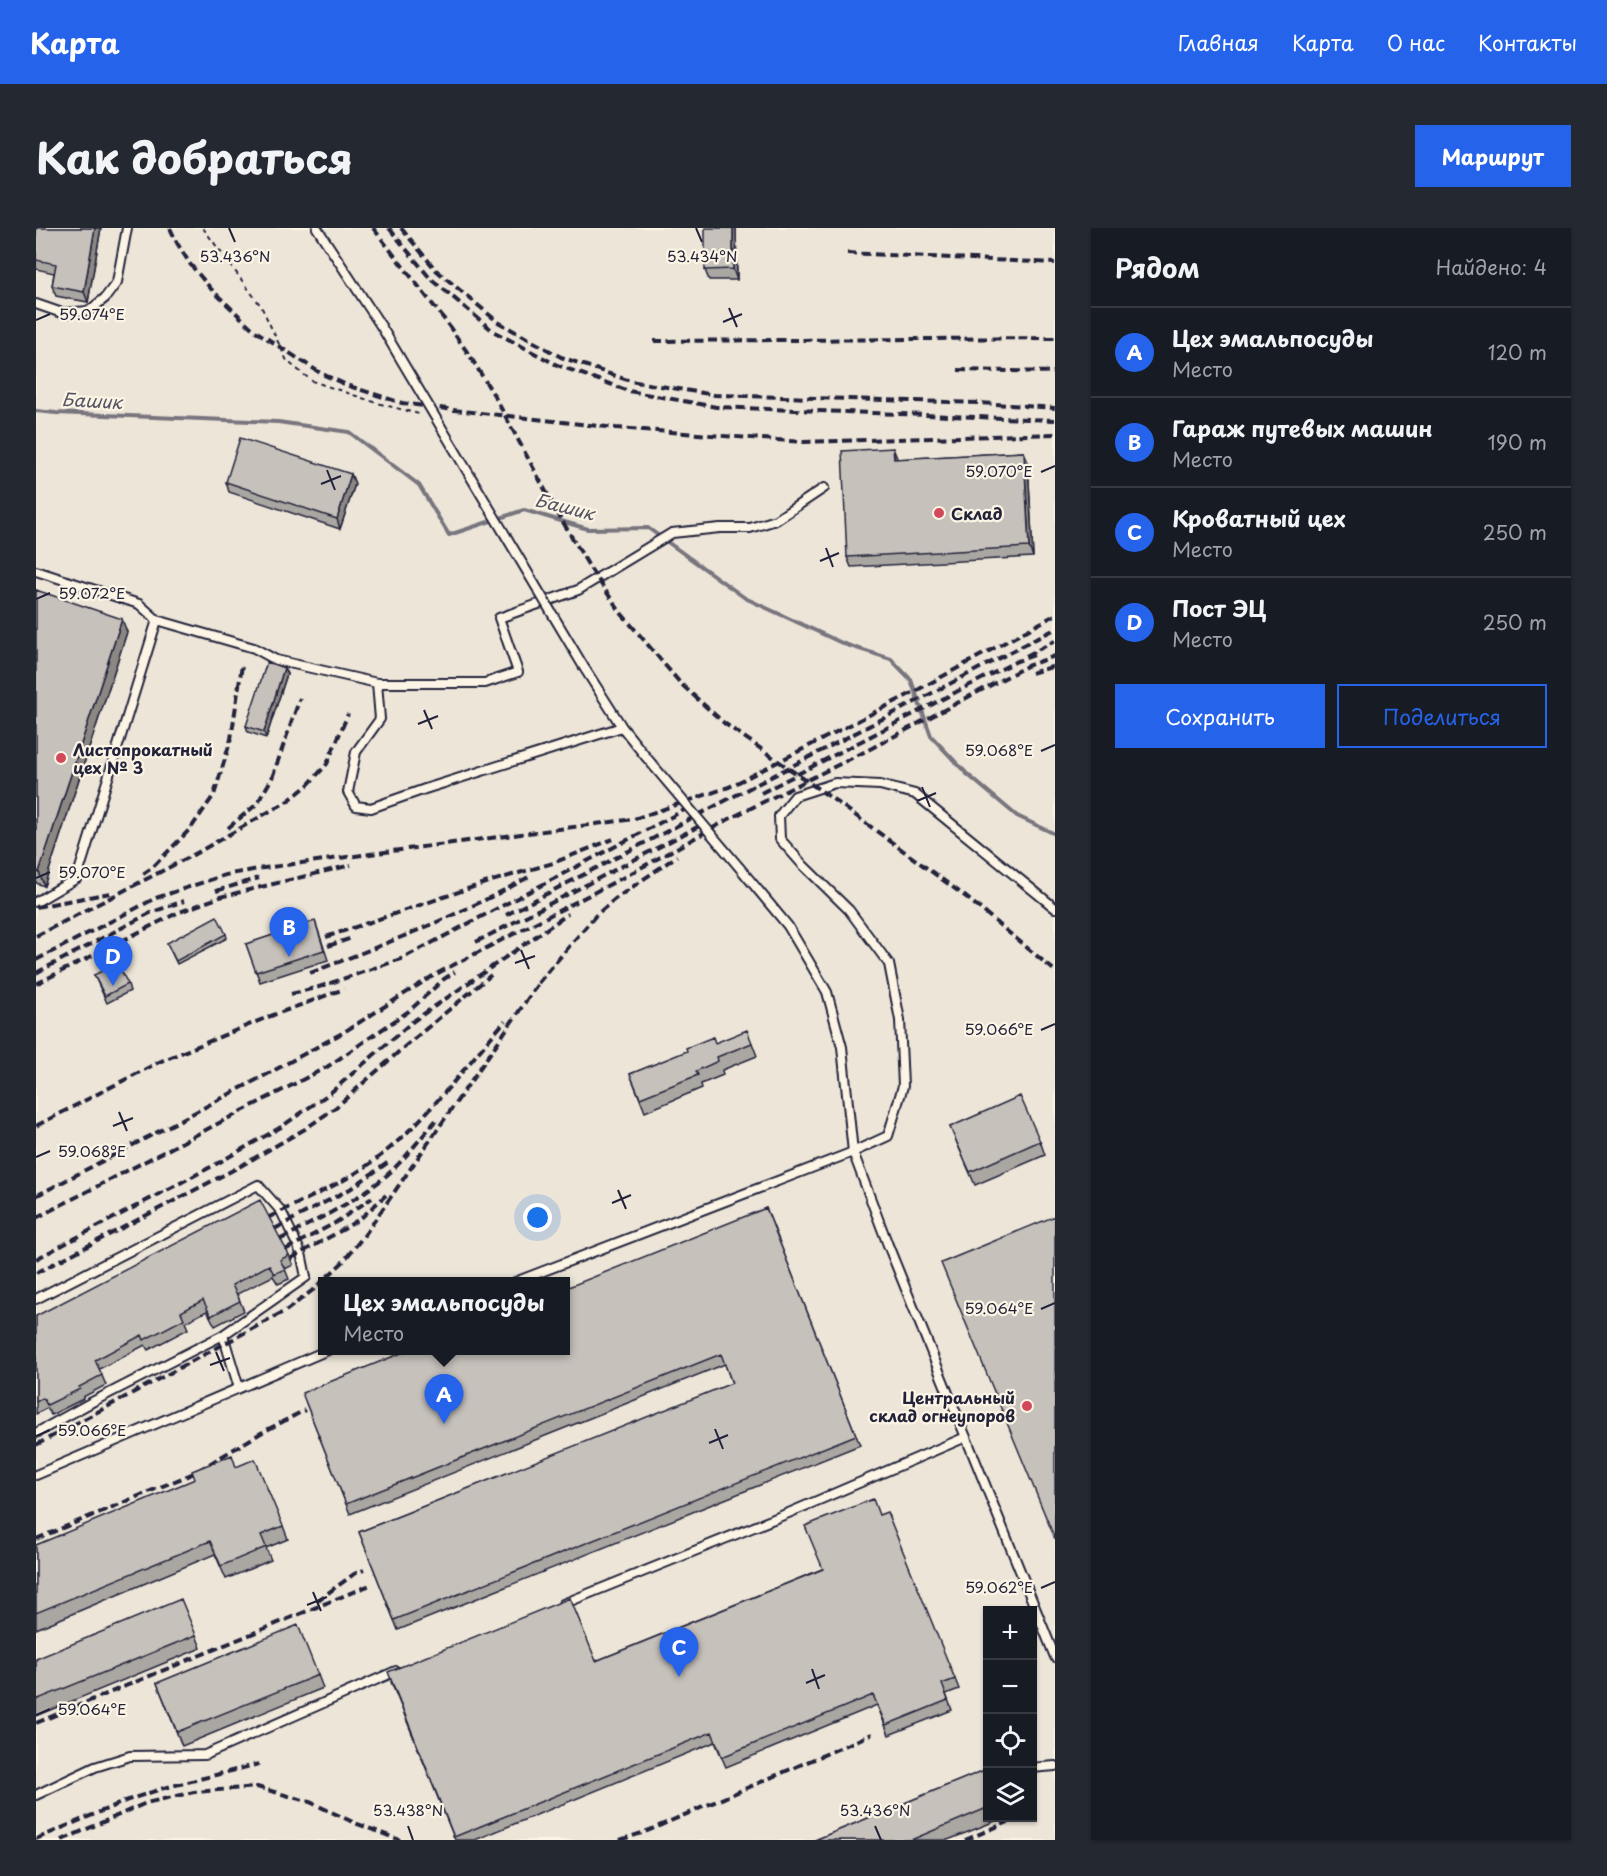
<!DOCTYPE html>
<html lang="ru">
<head>
<meta charset="utf-8">
<style>
  body { margin:0; font-family:"Playpen Sans",sans-serif; background:#242831; color:#f1f3f6 }
  .controls { position:absolute; right:18px; bottom:18px; display:grid; overflow:hidden; border-radius:0px; box-shadow:0 2px 4px #0004 }
  .controls button { width:54px; height:54px; display:grid; place-items:center; padding:0; border:0; border-bottom:2px solid #363941; background:#171b24; color:#f1f3f6; font:30px sans-serif }
  .you { position:absolute; left:502px; top:990px; width:21px; height:21px; margin:-15px; border:4px solid #fff; border-radius:50%; background:#1a73e8; box-shadow:0 0 0 9px #1a73e833 }
  .badge { display:grid; place-items:center; width:39px; height:39px; border-radius:50%; background:#2563eb; color:#fff; font-size:20px; font-weight:700 }
  .pin { position:absolute; translate:-50% -50px; filter:drop-shadow(0 2px 3px #0008) }
  .pin::after { content:''; position:absolute; top:32px; width:21px; height:18px; background:inherit; clip-path:polygon(0 0,100% 0,50% 100%) }
  .popup { position:absolute; left:282px; top:1049px; width:252px; height:78px; box-sizing:border-box; display:grid; place-content:center; border-radius:0px; background:#171b24; filter:drop-shadow(0 2px 4px #0005); font-size:20px; white-space:nowrap; color:#9ea1a6 }
  .popup b { font-size:22px; color:#f1f3f6 }
  .popup::after { content:''; position:absolute; left:50%; top:100%; margin-left:-12px; border:12px solid transparent; border-top-color:#171b24 }
  .list { margin:0; padding:0; list-style:none }
  h2 { display:flex; justify-content:space-between; align-items:center; height:78px; margin:0; padding:0 24px; font-size:26px }
  h2 small { font-size:20px; font-weight:400; color:#9ea1a6 }
  .list li { display:grid; grid-template-columns:39px 1fr auto; gap:18px; align-items:center; box-sizing:border-box; height:90px; padding:0 24px; border-top:2px solid #363941 }
  .list b { display:block; font-size:22px; white-space:nowrap }
  .list p { margin:0; font-size:20px; white-space:nowrap; color:#9ea1a6 }
  .list em { font-size:20px; font-style:normal; color:#9ea1a6 }
  .actions { display:flex; gap:12px; padding:18px 24px }
  .actions a { flex:1; padding:14px 0; border:2px solid #2563eb; border-radius:0px; text-align:center; font-size:21px; color:#2563eb }
  .actions .main { background:#2563eb; color:#fff }
  .icon { flex:none; width:33px; height:33px; fill:none; stroke:currentColor; stroke-width:2; stroke-linecap:round; stroke-linejoin:round }
  .map { position:relative; flex:none; width:1019px; height:1612px; overflow:hidden; border-radius:0px }
  header { display:flex; align-items:center; gap:36px; box-sizing:border-box; height:84px; padding:0 30px; background:#2563eb; color:#fff }
  header strong { font-size:28px }
  nav { display:flex; gap:33px; margin-inline-start:auto; font-size:21px }
  .intro { display:flex; align-items:center; justify-content:space-between; box-sizing:border-box; height:144px; padding:0 36px }
  h1 { margin:0; font-size:42px }
  .button { padding:15px 27px; border-radius:0px; background:#2563eb; color:#fff; font-size:21px; font-weight:700 }
  main { display:flex; gap:36px; padding:0 36px }
  aside { flex:1; background:#171b24; border-radius:0px; box-shadow:0 2px 4px #0004 }
  .map>svg:first-child { display:block }
  .built { fill:#ece5d8; fill-rule:evenodd }
  .lines { fill:none; stroke-linecap:round; stroke-linejoin:round }
  .stream { stroke:#78757e; stroke-width:4 }
  .lane-casing { stroke:#22223b; stroke-width:12 }
  .path { stroke:#22223b; stroke-width:2; stroke-dasharray:4.5 4.5; stroke-linecap:butt }
  .lane { stroke:#fcf5e5; stroke-width:8 }
  .rail { stroke:#22223b; stroke-width:4; stroke-dasharray:9 4.5; stroke-linecap:butt }
  .lane-bridge-casing { stroke:#22223b; stroke-width:12; stroke-linecap:butt }
  .lane-bridge { stroke:#fcf5e5; stroke-width:8 }
  .wall { fill:#aaa6a1; stroke:#22223b; stroke-width:1.5 }
  .shaded-wall { fill:#8b8783; stroke:#22223b; stroke-width:1.5 }
  .building { fill:#c6c1bb; stroke:#22223b; stroke-width:1.5 }
  .ticks { fill:none; stroke:#22223b; stroke-width:2 }
  .poi-dot { fill:#d1495b; stroke:#fcf5e5; stroke-width:2 }
  .labels { text-anchor:middle; dominant-baseline:central; stroke-width:4.5; stroke-linejoin:round; paint-order:stroke }
  .poi-label { font-size:16px; font-weight:bold; fill:#22223b; stroke:#fcf5e5; text-anchor:start }
  .water-label { font-size:18px; font-style:italic; fill:#545362; stroke:#fcf5e5 }
  .ticks-label { font-size:15px; text-anchor:middle; fill:#22223b; stroke:#fcf5e5; stroke-width:4.5; stroke-linejoin:round; paint-order:stroke }
</style>
</head>
<body>
<header>
<strong>Карта</strong>
<nav><a>Главная</a><a>Карта</a><a>О нас</a><a>Контакты</a></nav>
</header>
<div class="intro"><h1>Как добраться</h1><a class="button">Маршрут</a></div>
<main>
<div class="map">
<svg width="1019" height="1612" viewBox="0 0 1019 1612">
  <rect width="100%" height="100%" fill="#fcf5e5"/>
  <filter id="ink" filterUnits="userSpaceOnUse"><feTurbulence type="fractalNoise" baseFrequency=".0167" numOctaves="2"/><feDisplacementMap in="SourceGraphic" scale="12" xChannelSelector="R" yChannelSelector="G"/><feConvolveMatrix kernelMatrix="1 2 1 2 8 2 1 2 1" color-interpolation-filters="sRGB"/></filter>
  <g filter="url(#ink)">
    <!-- built -->
    <path class="built" d="M0,0H1019V1612H0ZM286,1054H530V1122H286ZM951,1382H996V1590H951Z"/>
    <g class="lines">
      <!-- stream -->
      <path class="stream" d="M0,183L20,185L242,194L313,204L383,257L413,307L488,282L552,301L612,300L709,370L808,416L855,431L875,452L895,508L931,546L981,588L1019,606"/>
      <!-- lane casing -->
      <g class="lane-casing">
        <path id="lane" d="M281,0L345,98
          M0,76L26,85L53,83L69,70L81,54L91,0
          M0,343L103,376L121,392L218,420L240,432L341,455L344,491L320,524L312,564L320,578L335,580L389,561L586,499
          M549,441L586,499L610,529
          M341,455H449L482,444L463,390L542,362L636,305L684,300H714L740,292L788,260
          M703,639L752,698L791,764L806,819L817,924L852,1017L1019,1429
          M0,674L41,650L121,392
          M479,1054L817,924L852,908L867,858L864,792L853,736L813,682L767,637L744,611L743,588L759,568L799,555L844,557L879,566L1019,680
          M0,1071L222,957L245,983L265,1025L270,1049L187,1107L203,1160
          M0,1205L56,1174L187,1107
          M0,1247L292,1122
          M527,1376L755,1284L930,1209
          M996,1540L1019,1538
          M0,1567L59,1539L94,1528L169,1527L360,1443"/>
      </g>
      <!-- path -->
      <path class="path" d="M167,0L225,78L251,133L276,153L341,175L383,186"/>
      <!-- lane -->
      <use href="#lane" class="lane"/>
      <!-- rail -->
      <path class="rail" d="M134,0L141,15L154,36L176,62L218,102L286,146L313,158L366,175L418,182L580,200L768,214L1019,206
        M337,0L408,91L434,128L459,169L521,284L554,340L585,385L645,456L688,495L808,579L930,669L1019,743
        M353,0L393,49L457,103L521,137L593,163L680,179L1019,192
        M365,0L400,42L462,94L525,129L594,153L679,167L944,175L1019,180
        M811,25L1019,35
        M618,113L1019,110
        M922,142L1019,144
        M990,428L1019,413
        M995,445L1019,438
        M725,565L922,463L981,433L998,427
        M192,600L221,576L236,550L264,470
        M107,646L117,639L155,600L178,567L195,511L206,437
        M180,663L223,650
        M0,679L74,665
        M470,687L1019,401
        M0,708L157,627L252,573L272,557L291,536L312,486
        M290,709L449,655L517,635L577,611
        M440,714L667,596
        M292,718L316,710
        M0,732L120,670L189,647L228,640L598,591L693,559L876,465L1019,387
        M0,745L114,685L148,673
        M274,745C349,716 426,687 496,647
        M502,755L560,687L579,671L641,628
        M0,756L141,685L184,669L315,637
        M255,766L283,759L365,731L656,578
        M0,898L123,834L232,789L308,761
        M0,968L226,849L308,804L400,746L590,648L695,590L836,520L991,438L1019,428
        M0,990L291,839L373,783L408,751L419,744
        M221,995C255,978 291,963 323,943C379,908 425,843 469,793
        M227,1007L314,961L354,933
        M233,1018C267,998 305,982 337,958C362,941 381,914 401,891
        M238,1028L299,995L336,970
        M0,1031L184,934L245,899L294,865L376,794L532,686
        M243,1037L308,1001L326,989L350,967
        M0,1045L201,940L269,901L299,880L367,820L455,747
        M0,1217L251,1082L277,1062L306,1035L330,1005L506,750
        M0,1311L158,1245L225,1205L269,1182
        M281,1373L318,1346L328,1342
        M0,1495L334,1357
        M0,1611L92,1572L128,1560L223,1536
        M26,1612L110,1575L158,1564L221,1559L274,1574L319,1595L364,1612
        M584,1612L609,1604L836,1506
        M929,1612L977,1592"/>
      <!-- lane-bridge casing -->
      <g class="lane-bridge-casing">
        <path id="lane-bridge" d="M345,98L549,441
          M610,529L703,639"/>
      </g>
      <!-- lane-bridge -->
      <use href="#lane-bridge" class="lane-bridge"/>
    </g>
    <!-- wall -->
    <path class="wall" d="M0,0H65L52,74L20,68L16,58L18,45L0,41Z
      M700,0L701,52H673L669,42Z
      M988,224L992,235L997,329L815,339L811,329L861,231Z
      M315,246L319,256L304,301L193,264L190,254Z
      M0,362L91,404L8,658L0,655Z
      M248,440L251,446L230,510L212,504L210,498Z
      M279,693L292,732L224,754L210,716Z
      M190,706L191,710L141,736L131,715Z
      M58,747L92,756L94,763L71,775Z
      M679,815H716L721,828L686,842L687,847L665,856L666,860L609,884L594,846Z
      M914,899L1004,913L1009,927L939,957Z
      M730,980L824,1217L362,1402L323,1304L696,1156L689,1136L314,1286L270,1175Z
      M253,1027L257,1037L249,1041L253,1051L242,1056L237,1048L201,1066L208,1083L179,1098L171,1083L149,1094L152,1101L112,1122L109,1117L63,1141L70,1157L47,1169V1171L15,1187L11,1180L0,1186V1088Z
      M200,1239L247,1298L252,1311L230,1320L235,1332L190,1351L179,1326L0,1401V1317Z
      M843,1287L919,1451L923,1461L910,1466L916,1482L853,1507L841,1477L690,1539L679,1514L439,1612H419L355,1454L560,1433L786,1341Z
      M160,1407L165,1420L0,1488V1431Z
      M282,1447L287,1460L146,1518L121,1455Z
      M951,1541V1590H967L912,1612H779Z"/>
    <!-- shaded-wall -->
    <path class="shaded-wall" d="M59,0H65L52,74L48,64Z
      M697,0H700L701,52L697,41Z
      M857,220L861,230V241L858,231Z
      M988,224L992,235L997,329L993,319Z
      M315,246L319,256L304,301L301,291Z
      M86,391L91,404L8,658L3,644Z
      M248,440L251,446L230,510L228,504Z"/>
    <!-- building -->
    <path class="building" d="M0,0H59L48,64L16,58L20,36L0,32Z
      M669,0H697V41L669,42Z
      M204,210L315,246L301,291L190,254Z
      M857,220L858,231L988,224L993,319L811,329L806,223Z
      M0,362L86,391L3,644L0,643Z
      M231,434L248,440L228,504L210,498Z
      M181,688L190,706L140,733L131,715Z
      M279,693L288,722L220,744L210,716Z
      M81,735L92,756L69,768L58,747Z
      M711,802L716,815L681,829L682,833L660,843L662,847L604,870L594,846L651,823L650,820L677,809L679,815Z
      M984,868L1004,913L934,944L914,899Z
      M224,972L253,1027L244,1032L249,1041L238,1046L233,1037L196,1057L204,1073L175,1088L167,1072L145,1084L148,1091L108,1112L106,1107L59,1132L66,1147L43,1159L44,1161L11,1177L7,1170L0,1174V1088Z
      M730,980L820,1207L358,1392L323,1304L696,1155L685,1126L310,1276L266,1165L373,1122H530V1060Z
      M1019,988V1311L905,1035Z
      M196,1227L200,1239L219,1231L247,1298L225,1307L230,1319L185,1338L174,1313L0,1385V1317L159,1251L156,1243Z
      M837,1271L843,1287L851,1284L919,1451L906,1456L912,1472L850,1497L837,1467L686,1529L676,1504L418,1609L352,1444L534,1370L560,1433L787,1341L769,1298Z
      M145,1371L160,1407L0,1472V1431Z
      M262,1397L282,1447L141,1504L121,1455Z
      M951,1541V1580L875,1612H779Z"/>
  </g>
  <!-- ticks -->
  <path class="ticks" d="M193,0L199,14M660,0L666,14M693,80L701,99M0,92L14,86M687,94L706,86M291,242L299,262M1005,244L1019,238M285,256L305,248M790,320L797,339M784,333L803,325M0,371L14,365M388,482L396,501M382,496L402,488M1005,523L1019,517M886,559L894,579M881,573L900,565M0,650L14,644M485,722L493,741M479,735L499,728M1005,802L1019,796M83,884L91,903M77,898L97,890M0,929L14,923M582,962L590,981M576,975L595,967M1005,1081L1019,1075M180,1124L188,1143M174,1137L194,1130M679,1201L687,1221M0,1208L14,1202M673,1215L692,1207M1005,1360L1019,1354M277,1364L285,1383M271,1377L291,1369M776,1441L783,1461M770,1455L789,1447M0,1487L14,1481M372,1598L377,1612M839,1598L845,1612"/>
  <!-- markers -->
  <g class="poi-dot">
    <circle cx="903" cy="285" r="6"/>
    <circle cx="25" cy="530" r="6"/>
    <circle cx="991" cy="1178" r="6"/>
  </g>
  <g class="labels">
    <!-- poi labels -->
    <g class="poi-label">
      <text x="915" y="285">Склад</text>
      <text x="37" y="521">Листопрокатный<tspan x="37" dy="18">цех № 3</tspan></text>
      <text x="979" y="1169" text-anchor="end">Центральный<tspan x="979" dy="18">склад огнеупоров</tspan></text>
    </g>
    <!-- water labels -->
    <g class="water-label">
      <text transform="translate(56 172) rotate(3)">Башик</text>
      <text transform="translate(529 278) rotate(14)">Башик</text>
    </g>
  </g>
  <g class="ticks-label">
    <text x="199" y="34">53.436°N</text>
    <text x="666" y="34">53.434°N</text>
    <text x="56" y="92">59.074°E</text>
    <text x="963" y="249">59.070°E</text>
    <text x="56" y="371">59.072°E</text>
    <text x="963" y="528">59.068°E</text>
    <text x="56" y="650">59.070°E</text>
    <text x="963" y="807">59.066°E</text>
    <text x="56" y="929">59.068°E</text>
    <text x="963" y="1086">59.064°E</text>
    <text x="56" y="1208">59.066°E</text>
    <text x="963" y="1365">59.062°E</text>
    <text x="56" y="1487">59.064°E</text>
    <text x="372" y="1588">53.438°N</text>
    <text x="839" y="1588">53.436°N</text>
  </g>
</svg>
<div class="controls">
<button>+</button>
<button>−</button>
<button><svg class="icon" aria-label="locate" viewBox="0 0 24 24"><circle cx="12" cy="12" r="6"/><path d="M12 2v4M12 18v4M2 12h4M18 12h4"/></svg></button>
<button><svg class="icon" aria-label="layers" viewBox="0 0 24 24"><path d="M12 4l9 5-9 5-9-5zM3 14l9 5 9-5"/></svg></button>
</div>
<div class="you"></div>
<div class="pin badge" style="left:408px;top:1196px">A</div>
<div class="popup"><b>Цех эмальпосуды</b>Место</div>
<div class="pin badge" style="left:253px;top:729px">B</div>
<div class="pin badge" style="left:643px;top:1449px">C</div>
<div class="pin badge" style="left:77px;top:758px">D</div>
</div>
<aside>
<h2>Рядом<small>Найдено: 4</small></h2>
<ul class="list">
<li><span class="badge">A</span><div><b>Цех эмальпосуды</b><p>Место</p></div><em>120 m</em></li>
<li><span class="badge">B</span><div><b>Гараж путевых машин</b><p>Место</p></div><em>190 m</em></li>
<li><span class="badge">C</span><div><b>Кроватный цех</b><p>Место</p></div><em>250 m</em></li>
<li><span class="badge">D</span><div><b>Поcт ЭЦ</b><p>Место</p></div><em>250 m</em></li>
</ul>
<div class="actions"><a class="main">Сохранить</a><a>Поделиться</a></div>
</aside>
</main>
</body>
</html>
